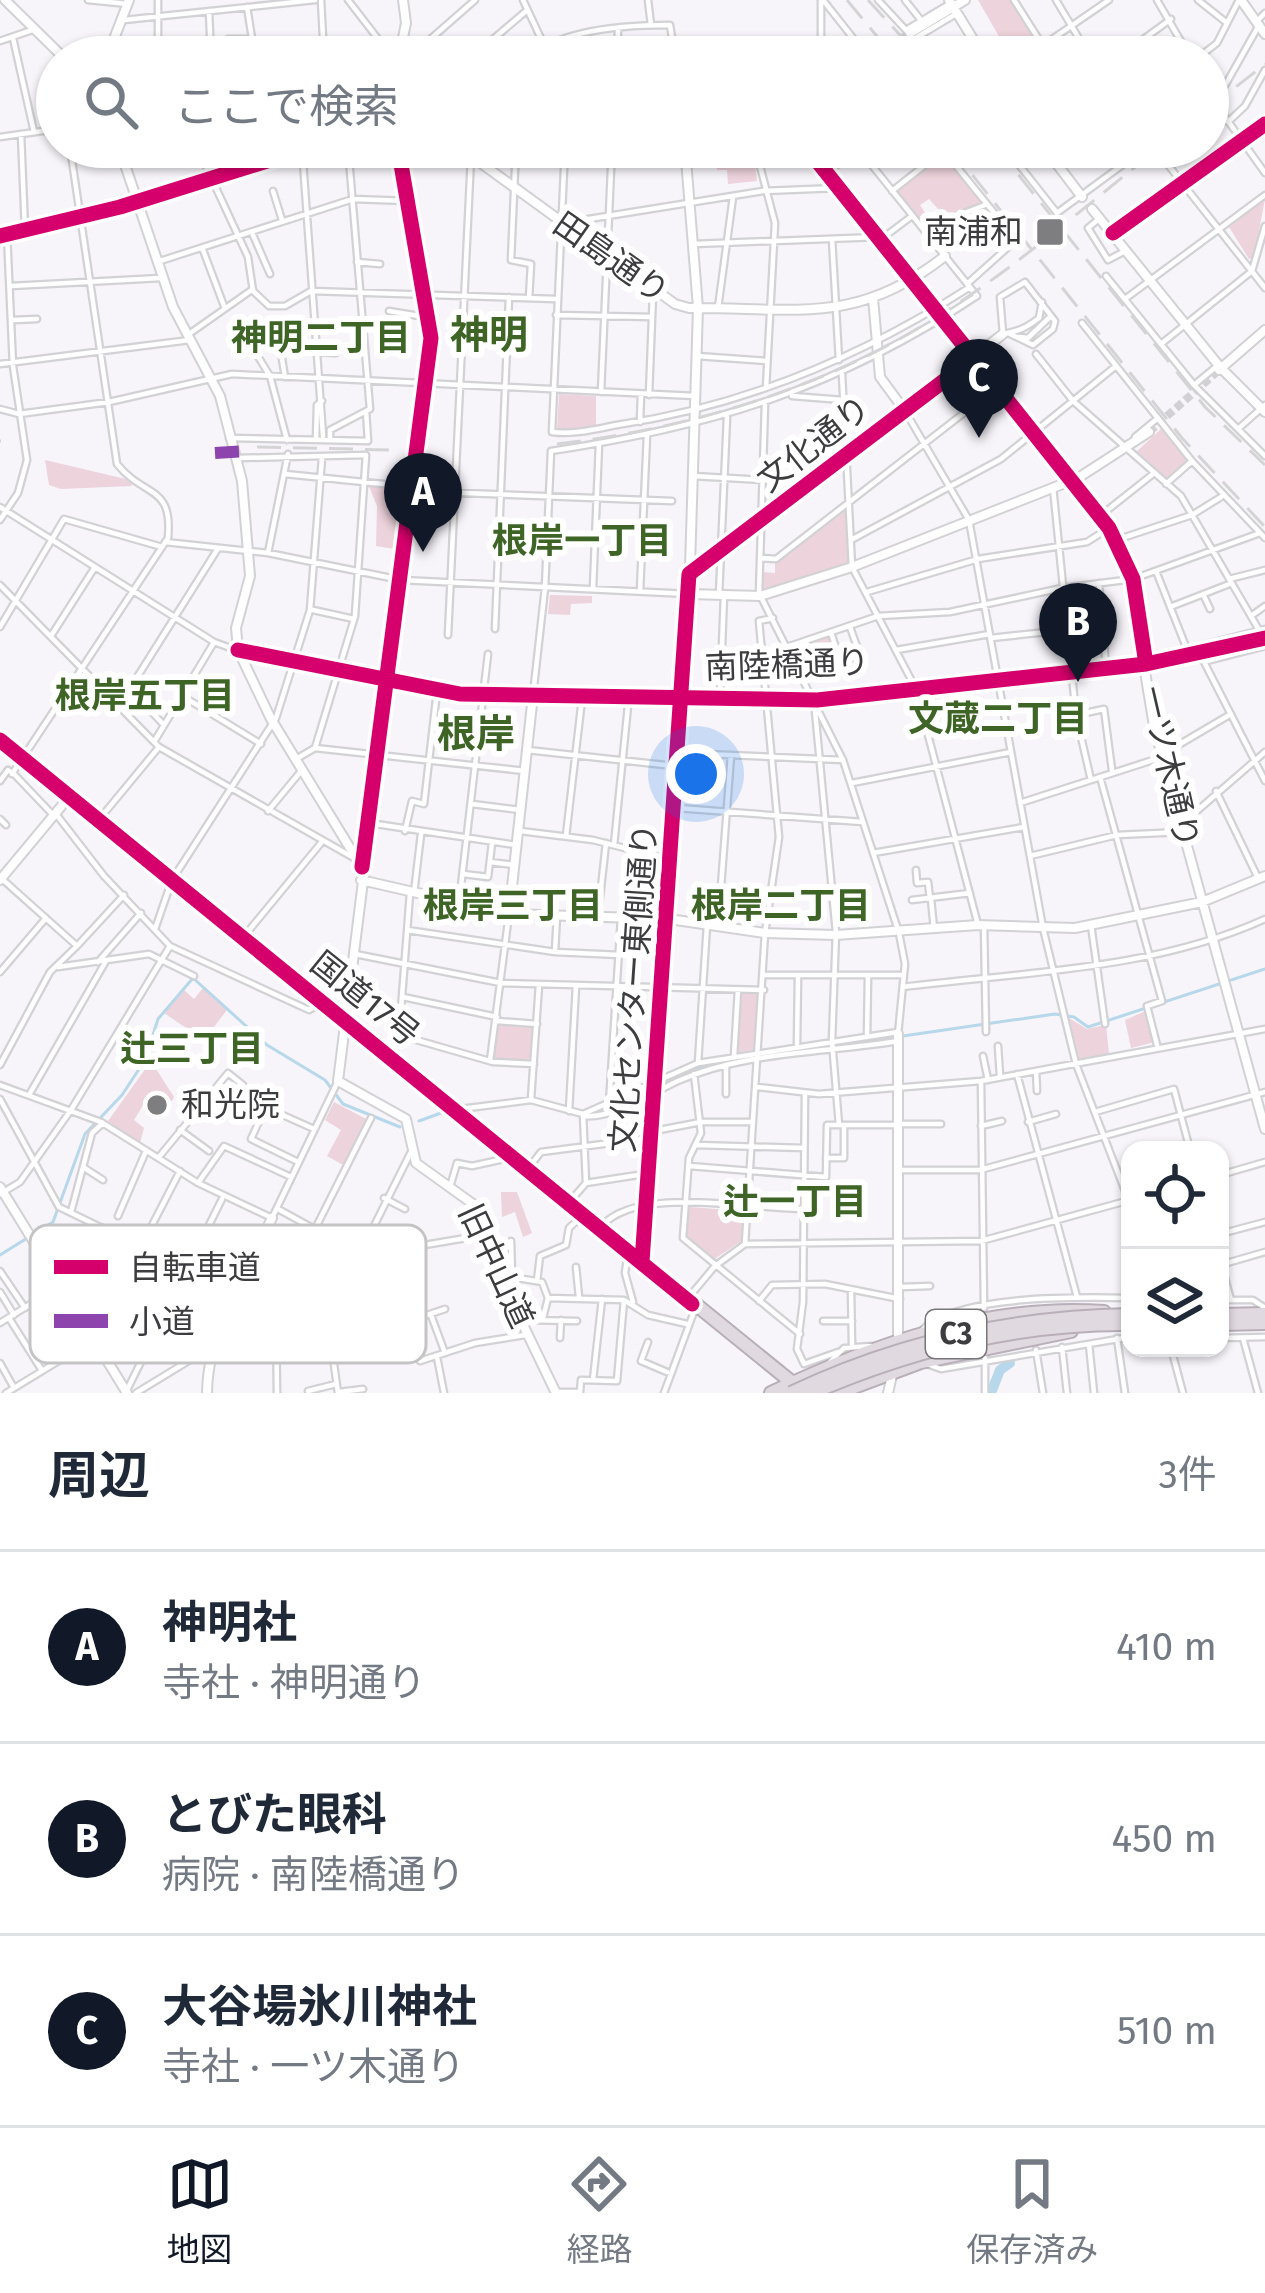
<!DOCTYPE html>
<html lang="ja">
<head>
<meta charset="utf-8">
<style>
  body { margin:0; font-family:"Fira Sans","Noto Sans JP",sans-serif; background:#f6f6f7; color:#1f2937 }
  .controls { position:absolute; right:36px; bottom:36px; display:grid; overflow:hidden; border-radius:24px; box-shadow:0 3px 9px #0004 }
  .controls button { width:108px; height:108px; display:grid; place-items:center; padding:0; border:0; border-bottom:3px solid #e0e1e3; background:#fff; color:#1f2937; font:60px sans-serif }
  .you { position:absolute; left:696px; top:774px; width:42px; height:42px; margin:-30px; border:9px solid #fff; border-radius:50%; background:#1a73e8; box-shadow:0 0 0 18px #1a73e833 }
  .badge { display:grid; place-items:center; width:78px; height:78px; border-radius:50%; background:#111827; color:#fff; font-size:39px; font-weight:700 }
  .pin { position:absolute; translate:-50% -99px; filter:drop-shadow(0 3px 6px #0008) }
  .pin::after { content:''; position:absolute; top:63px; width:42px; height:36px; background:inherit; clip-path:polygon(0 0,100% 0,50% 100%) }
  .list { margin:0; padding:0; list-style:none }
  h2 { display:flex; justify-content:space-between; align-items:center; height:156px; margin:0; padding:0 48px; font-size:51px }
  h2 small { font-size:39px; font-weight:400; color:#747a83 }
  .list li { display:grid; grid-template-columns:78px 1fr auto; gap:36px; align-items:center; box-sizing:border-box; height:192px; padding:0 48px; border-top:3px solid #e0e1e3 }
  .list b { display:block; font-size:45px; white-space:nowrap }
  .list p { margin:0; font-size:39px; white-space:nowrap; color:#747a83 }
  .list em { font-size:39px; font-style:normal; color:#747a83 }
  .icon { flex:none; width:66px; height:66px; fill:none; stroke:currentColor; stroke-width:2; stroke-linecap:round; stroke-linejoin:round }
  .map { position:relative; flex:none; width:1265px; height:1393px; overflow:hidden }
  .search { position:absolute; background:#fff; box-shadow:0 3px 9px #0004; left:36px; right:36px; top:36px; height:132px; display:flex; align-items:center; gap:30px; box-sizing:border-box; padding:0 42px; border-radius:66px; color:#747a83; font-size:45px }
  .sheet { height:732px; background:#fff }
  nav { display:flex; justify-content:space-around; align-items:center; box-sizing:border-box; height:168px; border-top:3px solid #e0e1e3; background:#fff; font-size:33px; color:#747a83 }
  nav a { display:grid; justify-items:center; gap:6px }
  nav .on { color:#111827 }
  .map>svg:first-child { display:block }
  .green { fill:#edd3db }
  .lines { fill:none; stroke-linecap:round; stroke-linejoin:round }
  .stream { stroke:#b7d7ea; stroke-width:3 }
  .river { stroke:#b7d7ea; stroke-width:10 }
  .secondary-tunnel { stroke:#d2d0d5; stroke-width:8; stroke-dasharray:8 4; stroke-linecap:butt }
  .street-casing { stroke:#d2d1d4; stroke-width:9 }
  .secondary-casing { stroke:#d2d1d4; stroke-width:12 }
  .highway-casing { stroke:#b8afb9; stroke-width:16 }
  .street { stroke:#fefefe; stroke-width:4.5 }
  .secondary { stroke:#fefefe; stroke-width:8 }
  .highway { stroke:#e1d9e0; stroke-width:12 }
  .rail { stroke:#d4d4d5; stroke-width:3; stroke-dasharray:24 12; stroke-linecap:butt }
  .highway-bridge-casing { stroke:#b8afb9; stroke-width:16; stroke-linecap:butt }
  .highway-bridge { stroke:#e1d9e0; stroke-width:12 }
  .quiet { stroke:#8e44ad; stroke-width:12; stroke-dasharray:24 12; stroke-linecap:butt }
  .cycleway-casing { stroke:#fff; stroke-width:22 }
  .cycleway { stroke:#d6006c; stroke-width:15 }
  .poi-dot { fill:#7e7d80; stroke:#fff; stroke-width:4.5 }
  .labels { text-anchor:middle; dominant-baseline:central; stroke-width:12; stroke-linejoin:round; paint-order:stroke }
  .shield { fill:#fff; stroke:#777679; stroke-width:3 }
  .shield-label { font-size:30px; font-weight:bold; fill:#3d3c3f }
  .poi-label { font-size:33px; fill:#3d3c3f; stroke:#fff; text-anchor:end }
  .street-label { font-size:33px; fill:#3d3c3f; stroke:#fff }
  .neighbourhood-label { font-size:36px; font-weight:bold; fill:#3e6426; stroke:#fff }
  .quarter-label { font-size:39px; font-weight:bold; fill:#3e6426; stroke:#fff }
  .key { fill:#fff; stroke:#c5c4c5; stroke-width:3 }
  .key-label { font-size:33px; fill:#3d3c3f }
</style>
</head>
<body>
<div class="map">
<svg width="1265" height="1393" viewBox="0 0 1265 1393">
  <rect width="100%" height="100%" fill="#f7f5fa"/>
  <!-- green -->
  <path class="green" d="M978,0H1013L1040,45L1026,55L1008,52Z
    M715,147H753L757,181L728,184L727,170H717Z
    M944,155L982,202L946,218L929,199L920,205L925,213L919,219L897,190Z
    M1265,199L1254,257L1249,259L1229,227Z
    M559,394L596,396V427L557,430Z
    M1161,429L1187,461L1167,481L1135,453Z
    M45,460L130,480L132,486L61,489L49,485Z
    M368,484L409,488L401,550L376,546L377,506Z
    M846,510L848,564L760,590L761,572L775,573V561Z
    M550,595L592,596V603L571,604L570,615L548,614Z
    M829,636L838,660L806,671L794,648Z
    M203,988L227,1010L204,1040L164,1013L184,990L194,999Z
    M760,992L757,1049L737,1053L740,994Z
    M1148,1010L1155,1042L1131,1048L1125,1020Z
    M1069,1018L1087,1029L1106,1025L1109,1054L1080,1061Z
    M498,1025L533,1026L531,1061L494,1058Z
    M151,1061L174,1097L172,1101L151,1092L134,1120L144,1128L140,1143L108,1121Z
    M334,1102L366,1119L345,1166L327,1156L341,1130L325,1120Z
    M501,1192H517L532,1233L523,1237L515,1212L502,1217Z
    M689,1207L744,1211V1239L713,1260L686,1238Z"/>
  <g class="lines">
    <!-- stream -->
    <path class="stream" d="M903,1036L1055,1014L1074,1017L1088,1027L1265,969
      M832,1045L894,1038
      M591,1114L699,1067L740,1059
      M419,1121L441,1113
      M0,1255L53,1222L85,1134L122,1095L145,1060L158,1019L193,978L267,1045L325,1080L343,1104L400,1127"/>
    <!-- river -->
    <path class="river" d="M991,1393L1000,1370L1010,1363"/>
    <!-- secondary-tunnel -->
    <path class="secondary-tunnel" d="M873,57L910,33
      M1149,432L1218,371"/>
    <!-- street casing -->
    <g class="street-casing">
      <path id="street" d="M88,0L128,4
        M158,0V37L169,57
        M321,0L324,57
        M348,0L392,57
        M523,0L544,45
        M648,0L651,25
        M821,0V57
        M823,0L868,57
        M878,0L931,57
        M905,0L920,19
        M1014,0L1050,57
        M1056,0L1090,57
        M1157,0L1190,57
        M1198,0L1227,23
        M247,7L255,57
        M209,11L211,57
        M124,20L315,0
        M1256,22L1265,13
        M906,30L951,3
        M13,38L34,132
        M228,39H252
        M235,39L239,57
        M914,39L956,14
        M0,41L35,29
        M289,57L324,51
        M410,57L475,0
        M472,57L525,12
        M530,57C562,29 626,25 670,25L675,57
        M568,57L569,38
        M617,57L618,30
        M1002,57L1011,52L1024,57
        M1026,57L1109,0
        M1119,57L1171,19
        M1199,57L1217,43L1239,0
        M1208,93L1265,173
        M1208,101L1223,89L1258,27
        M1228,122L1245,106L1265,70
        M21,134L25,230
        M0,137L57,129
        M197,147L248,257L253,291L269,306H285L311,291L555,299
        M235,147L245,166
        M253,147L264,161
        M516,147L511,260L531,264L529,298
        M565,147L552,432C573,435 596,429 617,425C744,406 863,356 970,287
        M755,147L775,223L766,388
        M941,147L1016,240L967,284
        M1005,147L1057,213L1147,147
        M1154,147L1265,288
        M302,148L323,436
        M121,152L135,147
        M613,157L703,147
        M1055,162L1076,147
        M827,173L860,147
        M273,191L282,220
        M892,191L944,150
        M1100,218L1088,228L1108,260L1127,250
        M564,223L763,191L838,188
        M923,229L985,205
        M253,235L270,274
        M832,239L839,360
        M880,240L912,216
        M694,244L878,237
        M203,250L224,306
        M160,261L353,199L408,201
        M357,262L380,264
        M1106,276L1194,385L1265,456
        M11,286L161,278
        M1125,299L1265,195
        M718,308L733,197
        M389,311L425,317
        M556,315L652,317
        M13,320L37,319
        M1082,323L1192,461L1265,538
        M238,324L270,376L287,440
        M1008,333L1033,345L1053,329L1055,321L1025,282L1000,297L1003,334C1019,331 1026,328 1039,318L1042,302
        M189,334L253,289
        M1019,337L1028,338L1051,316
        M1161,344L1252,271L1265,226
        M280,347L285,377
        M318,352L336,353
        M1036,354L1073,401L1181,496L1259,630
        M697,356L767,361
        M0,364L190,340
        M842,374L852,567L916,689L978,925
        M1194,385L1217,366
        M601,392L612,147
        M649,395L653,293
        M792,396L843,400
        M765,404L759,593L843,760L899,933L905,964L898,1034
        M0,409L19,414L109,402L232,374L695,396
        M905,411L969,520L1043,928L1076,1064L1130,1204
        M640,422L641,394
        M1238,429L1265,405
        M1135,437L1158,418
        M229,438L368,441L366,411
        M316,440L317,405L322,401
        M330,440V430L370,409L348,147
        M239,458L366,455L355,616L315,748
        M285,474L413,487
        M693,476L763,480
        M1166,484L1192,461
        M1053,487L1076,715L1091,780
        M412,491L672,501
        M0,507L214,642L236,650
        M1100,516L1153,474
        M0,520L18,493L27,460L13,366L7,234
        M851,540L1001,459L1116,366
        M1116,540L1192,515L1221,497
        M165,542L268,553L401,580L689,594
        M268,553L288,454
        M760,558L776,559L996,388
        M1156,571L1190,657L1199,646L1265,629
        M1229,579L1265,570
        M1099,583L1106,667
        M0,585L159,747L354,858
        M593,588L599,444
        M640,591L647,435
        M867,592L978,559L1087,542L1109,528
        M1203,594L1210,609
        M719,595L727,417
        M1170,607L1232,583
        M313,610L354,619
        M1251,616L1265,606
        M0,627L64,519L162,547
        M495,629L509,297
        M831,633L841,662
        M448,635L471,157
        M51,636L95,567
        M991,638L1066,630
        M790,646L878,616L950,612L1062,588L1133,579L1260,533
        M896,650L990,634
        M1200,654L1265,781
        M1207,661L1265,646
        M804,676L860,655L850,627
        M533,695L545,588L551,451C713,427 840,387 977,296L858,148
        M184,697L261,744
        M720,697L724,595
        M814,700L836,932L832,1041L839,1125
        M144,704L164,725
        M119,706L217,550
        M1076,715L1104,709L1112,770
        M154,742L213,644
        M527,750L674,766
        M681,753L843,760
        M296,759L315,748L525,771
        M12,774L168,538C173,484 144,498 117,464L70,147
        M1100,777L1162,1001L1147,1006L1157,1045
        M0,781L8,770L14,774L54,816
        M852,783L1011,752
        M1216,791L1258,878
        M1020,803L1153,760L1231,714
        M472,804L520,810
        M677,808L862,822
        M268,811L302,770
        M56,814L104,876L170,946L309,1010L323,1002
        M102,816L159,747
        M0,819L6,825
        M369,823L516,845
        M1183,823L1265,752
        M405,831L412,801L424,804L437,691
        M520,831L593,840L668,859
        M566,836L582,699
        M614,845L629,696
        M873,853L1024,827
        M1030,856L1117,835L1182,832
        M490,862L514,865
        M916,870L917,883L928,882L930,899
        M463,874L488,877L492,843
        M410,893L399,1035L493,1062L534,1064
        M414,893L421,834
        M931,899L934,929
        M912,900L970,893
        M459,903L488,654
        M598,915L606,843
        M984,925L986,1032
        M1091,925L1105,1024
        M718,926L731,755
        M155,929L172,880L276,718L310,610L322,458
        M407,930L555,952L620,955
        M246,934L321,843
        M77,946L124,895
        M555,952L557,915
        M355,954L501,983L764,990
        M98,962L141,913
        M58,967L149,954L194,976
        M0,972L46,918
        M764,975H903
        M903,987C1024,972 1153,970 1265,919
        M403,997L497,1017
        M497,1021L537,1024
        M867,1037L868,977
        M797,1044L798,978
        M998,1046L1000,1076
        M734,1056L738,990
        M983,1056L988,1080
        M490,1061L509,914
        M698,1063L707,925
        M0,1065L50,972L77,946L1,878
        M1036,1071L1037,1091
        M694,1074L701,1133L689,1158L683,1238L800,1334
        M1017,1074L1077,1297
        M981,1081L984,1308
        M0,1085L101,1122L198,1183L272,1218L338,1081
        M757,1087L819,1094L981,1081L1265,1029
        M805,1093L803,1302L797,1349L804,1364L838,1352
        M726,1094V1066
        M29,1095L106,961
        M0,1099L59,1207L234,1292
        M531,1099L539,985
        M609,1104L621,918
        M266,1106L251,1139L298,1162
        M460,1109L531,1100L583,1114L698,1063L898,1032
        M569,1111L576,986
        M1095,1112L1174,1089L1190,1150
        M583,1116C613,1119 650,1094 678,1081C746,1051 826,1053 898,1041
        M1028,1122L1056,1114
        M900,1124H941
        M981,1126L1002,1121
        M180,1130L209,1151
        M654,1131L701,1122H753
        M696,1145L804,1148
        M159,1157L228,1073L243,1085L247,1099L314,1129
        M826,1158H844V1127
        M531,1165L541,1152L650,1138
        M689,1166L826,1177L827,1125H895
        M83,1167L103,1180
        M900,1170H980L1265,1092
        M1220,1175L1265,1162
        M198,1183L224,1146L291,1177
        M586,1183L651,1173
        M450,1187L457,1163L472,1166L513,1157
        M0,1194L20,1182L71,1110L170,946
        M384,1198L405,1209
        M572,1199L586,1183L583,1114
        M278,1209L360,1254L387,1334L331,1350
        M71,1212L92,1133L103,1123
        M118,1216L146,1151
        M601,1227C635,1185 750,1209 803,1209
        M153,1228L175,1238
        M1220,1234L1265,1222
        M511,1241L512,1275
        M745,1244L765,933L779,837L759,621L773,618
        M628,1251L625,1273L633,1302
        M365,1255L484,1235
        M1220,1260L1231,1300
        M1220,1265L1265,1252
        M576,1267L579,1297
        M0,1271L25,1308
        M320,1274L360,1254L412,1150
        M499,1275L542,1282L548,1298
        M537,1281L540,1256L566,1245L569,1228L582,1216
        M901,1287L930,1286
        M851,1290L852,1345
        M0,1292L14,1315
        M689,1297L715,1266L745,1244L981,1241L1130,1200
        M1220,1300H1253L1265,1308
        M759,1301L772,1285L825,1284L900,1299
        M431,1315L445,1353
        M9,1318L41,1369
        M543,1318L548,1298L624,1300L648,1315L687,1324
        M523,1320L577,1321
        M823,1321H852
        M406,1322L420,1361L475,1343L525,1335
        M0,1323L76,1276L101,1227
        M223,1324L276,1335
        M388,1328L445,1309
        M921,1331C955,1294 1081,1297 1130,1298
        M560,1338L561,1320
        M1117,1338L1125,1393
        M1220,1338L1265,1337
        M1243,1338L1258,1393
        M648,1342L641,1361L667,1372
        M1089,1344L1094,1393
        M1062,1347L1067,1393
        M1171,1348L1183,1393
        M1036,1350L1043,1393
        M437,1357L444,1393
        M0,1363L14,1388
        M829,1363L844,1348L871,1346
        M924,1363L941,1369L1130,1337
        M593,1380L602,1299
        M308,1391L336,1384
        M126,1392L222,1199
        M339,1392L363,1389
        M555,1392H580L581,1380L617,1381L624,1300
        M6,1393L93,1340L180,1171
        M136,1393L213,1346
        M277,1393L276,1319L328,1320
        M338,1393L315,1229L371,1118
        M664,1393L695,1309
        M985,1393V1358"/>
    </g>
    <!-- secondary casing -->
    <g class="secondary-casing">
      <path id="secondary" d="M5,0L63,57
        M949,0L984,57
        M1241,0L1265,34
        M910,33L965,0
        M107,57L129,0
        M399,57L406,23L403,0
        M119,147L173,307L220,396L242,481L250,576L236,628L238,650L271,719L361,866
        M398,147L431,338L338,1081L406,1119L416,1163L473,1204L499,1275L556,1393
        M806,147L1077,486L1127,563L1154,726L1265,1129
        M1044,147L1082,197
        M467,153L675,304L689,308C793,307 855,327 945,256
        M1092,209L1220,367L1265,412
        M1113,233L1265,124
        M0,236L120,207L302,150L467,153L484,147
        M873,298L880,377L905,411
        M1219,370L1265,330
        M690,574L1003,334
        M689,594L760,596L852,567L1078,478L1149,432
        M238,650L460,694L817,700L1146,664L1265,638
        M0,880L69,797
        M361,880L509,914L669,919L765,933L836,935L978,925L1075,928L1202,902L1265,876
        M509,914L533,695
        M0,1187L127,1393
        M643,1261L689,599L698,308L685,147
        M898,1345V1034
        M207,1393C208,1329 245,1274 272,1218
        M888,1393L893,1371"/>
    </g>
    <!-- highway casing -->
    <g class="highway-casing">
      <path id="highway" d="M0,740L805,1393
        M1220,1315L1265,1314
        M1220,1324L1265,1323
        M771,1393C875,1344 987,1304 1104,1312
        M838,1393L921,1362L1071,1331"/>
    </g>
    <!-- street -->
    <use href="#street" class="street"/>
    <!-- secondary -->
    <use href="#secondary" class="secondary"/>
    <!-- highway -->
    <use href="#highway" class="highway"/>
    <!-- rail -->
    <path class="rail" d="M847,0L894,57
      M868,0L920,57
      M1208,109L1265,64
      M950,147L1182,438L1265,527
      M996,147L1205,407L1265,465
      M0,441H1
      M557,444C685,429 816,391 927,323C1010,273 1084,207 1160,147
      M257,447L393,450"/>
    <!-- highway-bridge casing -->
    <g class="highway-bridge-casing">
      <path id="highway-bridge" d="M791,1393C898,1342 1011,1317 1130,1315
        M812,1393C913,1349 1019,1323 1130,1324"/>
    </g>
    <!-- highway-bridge -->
    <use href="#highway-bridge" class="highway-bridge"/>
    <!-- quiet -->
    <path class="quiet" d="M215,453L247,451"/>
    <!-- cycleway casing -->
    <g class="cycleway-casing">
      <path id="cycleway" d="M806,147L1109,528L1133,579L1146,664
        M1113,233L1265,124
        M0,236L120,207L302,150L467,153L484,147
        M238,650L460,694L817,700L1146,664L1265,638
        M0,740L692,1304
        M362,867L431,338L398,147
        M642,1262L689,574L974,358"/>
    </g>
    <!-- cycleway -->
    <use href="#cycleway" class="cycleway"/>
  </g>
  <!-- markers -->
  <g class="poi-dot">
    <rect x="1035" y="217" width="30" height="30" rx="6"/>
    <circle cx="157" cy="1105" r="12"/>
  </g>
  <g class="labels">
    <!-- shield labels -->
    <rect class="shield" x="926" y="1310" width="60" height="48" rx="9"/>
    <g class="shield-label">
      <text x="956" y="1334">C3</text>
    </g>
    <!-- poi labels -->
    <g class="poi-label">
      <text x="1023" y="232">南浦和</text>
      <text x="181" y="1105" text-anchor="start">和光院</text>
    </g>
    <!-- street labels -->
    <g class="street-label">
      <text transform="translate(611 258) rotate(35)">田島通り</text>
      <text transform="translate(814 444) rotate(-38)">文化通り</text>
      <text transform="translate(787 665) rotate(-2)">南陸橋通り</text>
      <text transform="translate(1169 767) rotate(77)">一ツ木通り</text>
      <text transform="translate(634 988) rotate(-86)">文化センター東側通り</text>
      <text transform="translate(365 999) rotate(39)">国道17号</text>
      <text transform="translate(496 1266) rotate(65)">旧中山道</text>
    </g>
    <!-- neighbourhood labels -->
    <g class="neighbourhood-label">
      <text x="321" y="338">神明二丁目</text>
      <text x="582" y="541">根岸一丁目</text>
      <text x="145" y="696">根岸五丁目</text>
      <text x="998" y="719">文蔵二丁目</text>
      <text x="513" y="906">根岸三丁目</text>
      <text x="781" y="906">根岸二丁目</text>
      <text x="192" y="1049">辻三丁目</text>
      <text x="795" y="1202">辻一丁目</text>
    </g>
    <!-- quarter labels -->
    <g class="quarter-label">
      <text x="489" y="335">神明</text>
      <text x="476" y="734">根岸</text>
    </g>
  </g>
  <!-- legend -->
  <rect x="30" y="1225" width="396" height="138" rx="18" class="key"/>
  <rect x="54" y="1260" width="54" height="14" fill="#d6006c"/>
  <rect x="54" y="1314" width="54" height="14" fill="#8e44ad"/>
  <g class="key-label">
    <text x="129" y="1279">自転車道</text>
    <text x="129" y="1333">小道</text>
  </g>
</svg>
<div class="controls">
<button><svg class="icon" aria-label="locate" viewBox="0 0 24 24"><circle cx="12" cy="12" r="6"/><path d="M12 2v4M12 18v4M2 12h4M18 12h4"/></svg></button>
<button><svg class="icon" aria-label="layers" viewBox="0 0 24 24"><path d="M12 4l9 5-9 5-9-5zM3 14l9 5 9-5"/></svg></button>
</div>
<div class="you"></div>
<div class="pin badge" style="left:423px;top:552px">A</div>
<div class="pin badge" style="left:1078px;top:682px">B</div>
<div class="pin badge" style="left:979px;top:438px">C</div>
<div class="search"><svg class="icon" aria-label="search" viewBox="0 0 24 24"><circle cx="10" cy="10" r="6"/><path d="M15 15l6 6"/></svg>ここで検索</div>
</div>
<section class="sheet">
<h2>周辺<small>3件</small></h2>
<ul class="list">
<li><span class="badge">A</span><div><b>神明社</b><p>寺社 · 神明通り</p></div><em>410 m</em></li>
<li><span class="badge">B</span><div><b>とびた眼科</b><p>病院 · 南陸橋通り</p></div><em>450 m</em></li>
<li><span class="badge">C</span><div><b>大谷場氷川神社</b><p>寺社 · 一ツ木通り</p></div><em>510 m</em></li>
</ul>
</section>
<nav>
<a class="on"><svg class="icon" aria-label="map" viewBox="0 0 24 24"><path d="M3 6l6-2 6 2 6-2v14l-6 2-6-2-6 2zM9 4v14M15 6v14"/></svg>地図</a>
<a><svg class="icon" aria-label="directions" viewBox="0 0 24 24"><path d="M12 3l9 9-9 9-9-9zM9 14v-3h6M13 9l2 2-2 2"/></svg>経路</a>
<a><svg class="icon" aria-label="saved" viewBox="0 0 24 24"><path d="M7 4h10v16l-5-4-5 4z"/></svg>保存済み</a>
</nav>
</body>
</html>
